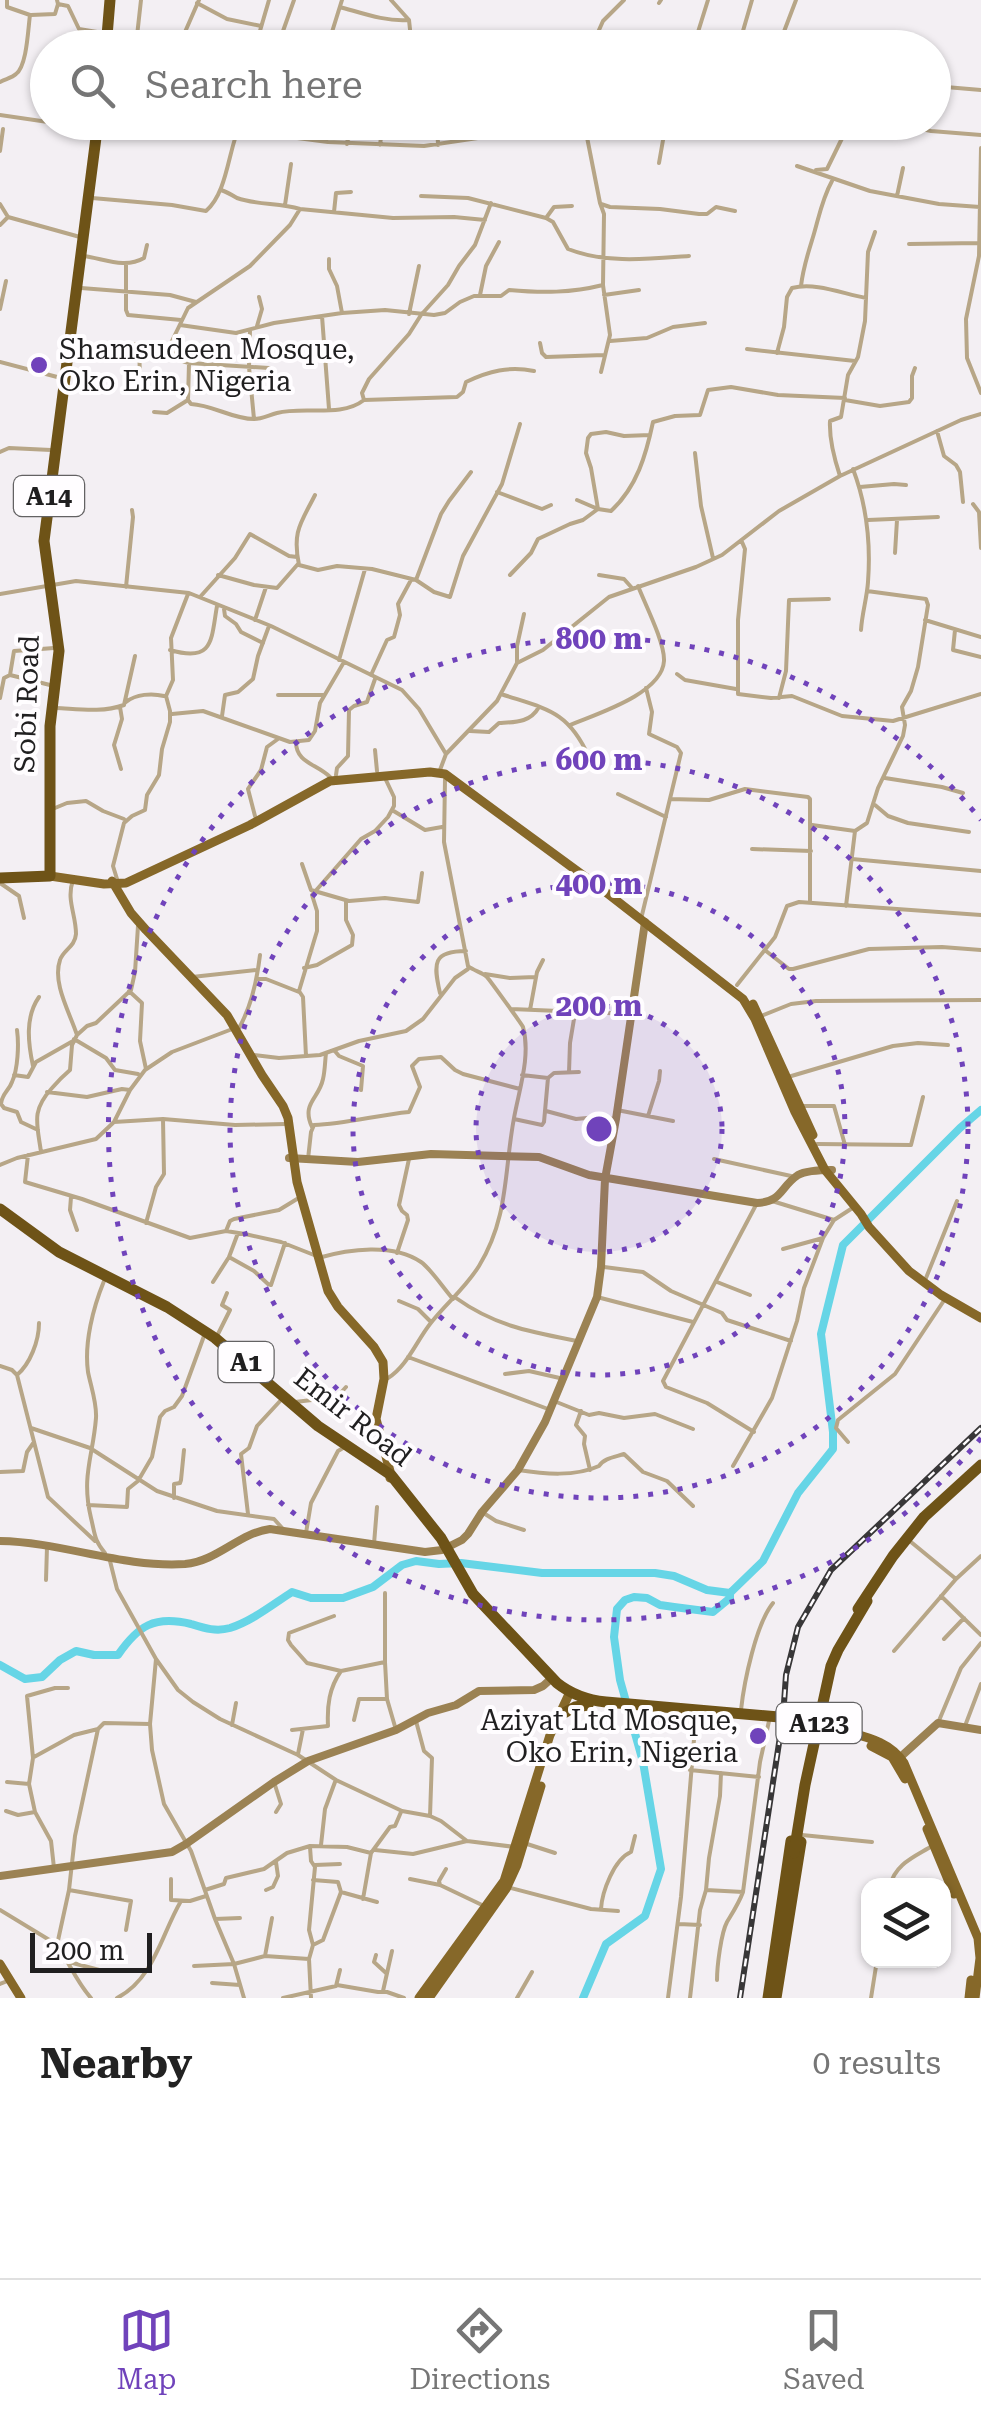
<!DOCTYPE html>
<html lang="en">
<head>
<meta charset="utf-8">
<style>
  body { margin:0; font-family:"Roboto Serif",serif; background:#f2f2f2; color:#222 }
  .controls { position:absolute; right:30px; bottom:30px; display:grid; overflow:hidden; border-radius:20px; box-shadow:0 2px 8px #0004 }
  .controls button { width:90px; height:90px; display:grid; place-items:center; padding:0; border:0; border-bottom:2px solid #e0e0e0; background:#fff; color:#222; font:50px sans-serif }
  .scale { position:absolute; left:30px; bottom:25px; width:122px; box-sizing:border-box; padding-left:10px; border:5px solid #201f20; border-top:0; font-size:28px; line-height:35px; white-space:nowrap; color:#201f20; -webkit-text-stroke:8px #fffdff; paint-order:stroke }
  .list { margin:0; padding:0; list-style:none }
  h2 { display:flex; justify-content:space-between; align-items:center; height:130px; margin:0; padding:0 40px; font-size:42px }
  h2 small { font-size:32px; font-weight:400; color:#767676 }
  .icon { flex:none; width:55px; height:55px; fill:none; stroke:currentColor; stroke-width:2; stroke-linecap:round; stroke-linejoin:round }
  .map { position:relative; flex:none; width:981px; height:1998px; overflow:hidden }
  .search { position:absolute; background:#fff; box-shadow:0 2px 8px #0004; left:30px; right:30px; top:30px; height:110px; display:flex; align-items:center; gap:25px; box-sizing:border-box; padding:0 35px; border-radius:55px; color:#767676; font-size:38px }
  .sheet { height:280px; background:#fff }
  nav { display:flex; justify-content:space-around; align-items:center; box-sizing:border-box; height:140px; border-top:2px solid #e0e0e0; background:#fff; font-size:28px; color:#767676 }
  nav a { display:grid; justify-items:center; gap:5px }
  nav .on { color:#7043bb }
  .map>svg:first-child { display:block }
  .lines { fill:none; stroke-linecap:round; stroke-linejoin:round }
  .river { stroke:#66d5e6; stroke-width:8 }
  .street { stroke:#b7a687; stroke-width:4 }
  .secondary { stroke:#9b8253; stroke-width:8 }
  .primary { stroke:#866829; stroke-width:9 }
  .highway { stroke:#6e5317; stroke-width:11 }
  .rail-casing { stroke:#383738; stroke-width:6 }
  .rail { stroke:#fffdff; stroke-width:2.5; stroke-dasharray:8; stroke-linecap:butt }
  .highway-bridge { stroke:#6e5317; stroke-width:11 }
  .ring { fill:none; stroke:#7043bb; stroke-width:5; stroke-dasharray:5 10 }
  .poi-dot { fill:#7043bb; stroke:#fffdff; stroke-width:4 }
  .labels { text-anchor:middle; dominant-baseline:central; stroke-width:8; stroke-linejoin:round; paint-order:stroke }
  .shield { fill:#fffdff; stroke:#636263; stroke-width:2.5 }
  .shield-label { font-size:25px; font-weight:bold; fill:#201f20 }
  .poi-label { font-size:28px; fill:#201f20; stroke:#fffdff; text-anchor:start }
  .street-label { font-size:28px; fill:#201f20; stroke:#fffdff }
  .centre { fill:#7043bb; stroke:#fffdff; stroke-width:5 }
  .ring-label { font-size:30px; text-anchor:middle; font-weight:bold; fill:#7043bb; stroke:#fffdff; stroke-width:8; stroke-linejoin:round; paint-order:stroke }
</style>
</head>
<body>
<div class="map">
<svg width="981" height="1998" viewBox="0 0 981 1998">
  <rect width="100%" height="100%" fill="#f3eff3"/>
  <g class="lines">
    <!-- river -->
    <path class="river" d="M0,1665L25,1679L42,1677L60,1660L76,1651L94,1655H118C138,1626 154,1615 191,1624C204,1628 216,1632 230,1628C252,1621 272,1605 292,1592L311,1598H343L373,1587L402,1565L416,1561L439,1564L461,1563L542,1573H655L674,1576L707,1590L730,1593
      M583,1998L606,1944L645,1916L661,1869L643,1762L620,1680L614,1637L617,1609L625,1600L634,1597L647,1598L660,1605L674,1607L713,1612L730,1598V1593L763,1561L798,1493L833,1449V1432L821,1334L843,1245L960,1128L981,1110"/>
    <!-- street -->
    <path class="street" d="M57,0L58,4L68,6L79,29L103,33
      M391,0L409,20L412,48
      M197,3L227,19L261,26
      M659,3L661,0
      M340,7C362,13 386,22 409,20
      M31,15L55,14L58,4
      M113,32L137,36L166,48
      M137,36L141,0
      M490,39L491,48
      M541,42L546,48
      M780,42L796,0
      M178,48L199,0
      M255,48L269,0
      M277,48L294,0
      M327,48L342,0
      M443,48L454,33
      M591,48L603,21L624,0
      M693,48L708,0
      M738,48L752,0
      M0,82C5,79 12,78 16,74C27,66 28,29 30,15L7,7V0
      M934,86L981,90
      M0,115L48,122
      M52,122L92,128
      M254,122L282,136L328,142L424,146L512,133L535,122
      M437,122L438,145
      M490,122L491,136
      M584,122L600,203L604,214L603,285L610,335L601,372
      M666,122L702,138
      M889,122L931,131L981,135
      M307,139L310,122
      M347,144L351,122
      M380,145L383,122
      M981,148L979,256L966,319L967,358L981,393
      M0,151L3,129
      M659,163L666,123
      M797,166L870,191L939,204L980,207
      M816,170L827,169L850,122
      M221,190C227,192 232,195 237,198C257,205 279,203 300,209L393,218L454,217L485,220
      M421,196L468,198L546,218L553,222L568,249C607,264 648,259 689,256
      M897,196L903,168
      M92,198L172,205L206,211C228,192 228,149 241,122
      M0,204L8,217L80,237
      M601,204L610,207L660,209L699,214H707L716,207L735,211
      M285,205L291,164
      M334,212L336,193L351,192
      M546,218L554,207L572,206
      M0,225L8,217
      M909,244L979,243
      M84,256C105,259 125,269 144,258L147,245
      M329,259V269L337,286L342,313
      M126,264V310L128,315L181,320
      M801,286C803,268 808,253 813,237C819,217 822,199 832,181
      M81,288L170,295L196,302
      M480,295L486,266L499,242
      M604,295L639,290
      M0,309L6,281
      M409,314L419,266
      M322,316L329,409
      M180,325L236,333L274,323L342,313L385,310L434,315L445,313L460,302L474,296H501L509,290C542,293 571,293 603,285
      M257,326L262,309L259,297
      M250,330L249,367L254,419
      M610,341L647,338L673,327L705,323
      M540,343L542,353L546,357L604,355
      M139,345L140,378
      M70,347L109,344L170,345
      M747,349L855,361
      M777,353L784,327L787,297L792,288C816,282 843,294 866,298
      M0,362L61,378
      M189,363L188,400L191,404C213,405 232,419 254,419C262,419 269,415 277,413C304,406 341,418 364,400L457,397L463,392L466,382C489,371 509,366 534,371
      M269,368L189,363C177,360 174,358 170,345L188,308L250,266L290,225L300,209
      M364,400L362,393L369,379L409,334L421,315L448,285L459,266L475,245L491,203
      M845,400L880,406L909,402L912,398V376L915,368
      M154,412L167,413L188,400
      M937,431L944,456L956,465L960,472L963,502
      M0,452L9,448L51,450
      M695,453L701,506L713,558
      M853,469C867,506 871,542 868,582C867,598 862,613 861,630
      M840,476C834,458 829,440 830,421L841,417L848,375L858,357L865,321L868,252L875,232
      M860,487L894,484L906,485
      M497,492L542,509L551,505
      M315,495C301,523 292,531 299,565L318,570L337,566L372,569L416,580L434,592L450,597L463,556L502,484L520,424
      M577,500L598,509L611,511C637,487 646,455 653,422L675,416L700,415L708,390L731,387L778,395L845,398
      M973,504L979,512L981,548
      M868,520L938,517
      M742,542L745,549L738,620V694L771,698L792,696L842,716L893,721L981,694
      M895,553L897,520
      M218,575L254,585L277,588L298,564
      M510,575L531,553L538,539L570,524L583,520L598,509L591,468L586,453L588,438L591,434L606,432L624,436L650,435
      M599,575L624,579L632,588
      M416,580L441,514L449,501L471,472
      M126,587L133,517L132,510
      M0,594L76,581L189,593L271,626L402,690L419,709L446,754
      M200,597L235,558L250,534L289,556L297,557
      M224,609L225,616L236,624L241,632L263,643
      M255,620L266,587
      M925,620L981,637
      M955,630L953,650L981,657
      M170,650C214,663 211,640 217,606
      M339,660L365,569
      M517,663V646L524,614
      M677,674L685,680L736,689
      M10,675L54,686
      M371,675L387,640L394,637L400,615L398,604L411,580
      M501,694C546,709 568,710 589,757
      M278,695H324
      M0,698L4,678L10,675L14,651L54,648
      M779,698L786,671L789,600L829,599
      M126,702C136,694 152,693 164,696
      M120,707L122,719L114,745L121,769
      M56,708C78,709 102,713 124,705L135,656
      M172,714L203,711L290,742L309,740L315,731L320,703L344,662
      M222,716L225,695L238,692L253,679L258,656L269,626
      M570,725C596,714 662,694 664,661C665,643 645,604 638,586
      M470,731L489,732L499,723C515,722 530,723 539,707
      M296,742C296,763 317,764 330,777
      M375,750L377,771
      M440,770L446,754L497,701L517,663L543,650L609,597L696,567L722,555L779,511L840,476L961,420L981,414
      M336,775L337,768L348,756L349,710L354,706L367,702L375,679
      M885,778L942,787L963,793
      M618,794L666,817
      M670,799L709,800L745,789L808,797L810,799V900
      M875,805L888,816L908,823L969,832
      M55,808L67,803L86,801L103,811L124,819
      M392,810L425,830L442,827
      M255,816L248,789L261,770L267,747L278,739
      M812,825L855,831L846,906
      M855,831L867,823L878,788L903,736L905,725L902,707L911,691L918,667L928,605L926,599L867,591
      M752,849L811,851
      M852,859L981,871
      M302,864L311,890L349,901L385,898L418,902L422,873
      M117,879L113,866L124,823L132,816L145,810L147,795L159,775L162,749L170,722V711L166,696L173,680L171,638L188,594
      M73,880C66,900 76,914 76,934C75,947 63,950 60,960C52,983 70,1013 77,1035
      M0,883L19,896L24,918
      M642,915L681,753L677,747L649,734L652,712L646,688
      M766,951L789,969H793L869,949L942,947L981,950
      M304,968L317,965L352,945L353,935L346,920V901
      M485,974L510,978L535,977
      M192,977L257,970
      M256,979H266L299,992
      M737,985L775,937L787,906L799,902L981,915
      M129,991L142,1003L140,1041L146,1069
      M440,993C433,963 433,951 466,951
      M511,1009L631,1014
      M530,1010L537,972L543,960
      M761,1016L791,1004L816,1001L981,1000
      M239,1028C251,1007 257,980 260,955
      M17,1030C19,1044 18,1069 12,1082C9,1091 2,1093 1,1104L4,1108L17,1112L21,1122L38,1130
      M74,1039L106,1058L115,1070L138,1074
      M334,1050L339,1056L363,1066L361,1090
      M254,1055L279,1058L320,1055L359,1041L406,1031L423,1019L455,978L468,969
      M306,1056L303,997L299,991L317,931V911L312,895L361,839L375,831L388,817L394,806V797L385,778
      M33,1066C28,1043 25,1017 39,997
      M569,1072L570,1043L575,1013
      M14,1075L28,1077L36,1062L73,1041
      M788,1077L893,1046L918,1043L948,1045
      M548,1078L554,1073L579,1072
      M47,1092L87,1097L122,1089L130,1090
      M800,1106H834L845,1145
      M617,1110L673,1121
      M546,1111L576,1119L598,1117L614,1119
      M648,1116L659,1081L660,1071
      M514,1119L542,1125L544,1122L548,1078L522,1075
      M114,1122L163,1119L235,1125L286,1124
      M312,1127C301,1103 319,1099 323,1079C325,1071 325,1061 326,1053
      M817,1144L911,1145L923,1097
      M41,1152C37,1123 31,1111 52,1088C58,1081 63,1076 70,1070L72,1045L77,1035L87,1026L96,1023L131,990L135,972L138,926
      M28,1155L25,1182L82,1199L190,1238L226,1231L245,1234L281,1242L314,1255
      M308,1159L311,1132L314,1125C346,1124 377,1115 409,1112L420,1087L412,1066L419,1059L441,1057L455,1070L463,1074L520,1089
      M714,1159L791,1176
      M0,1165L17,1158L96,1139L114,1122L130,1090L145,1070L172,1052L235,1028
      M71,1197L70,1210L77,1230
      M772,1201L834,1220L854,1207
      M146,1223L156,1187L164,1174L163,1119
      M226,1231L230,1221L234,1219L279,1210L297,1199
      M783,1249L823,1238L834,1220
      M397,1253L408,1220L407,1215L402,1211L399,1205L409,1159
      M229,1257L254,1271L268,1284L271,1285L285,1243
      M318,1258C349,1249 393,1243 421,1262C431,1269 444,1289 453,1299
      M604,1267L643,1272L671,1291L722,1313L727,1320L791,1341
      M926,1278L957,1201
      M104,1281C93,1308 84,1343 88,1372C91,1387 97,1403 96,1418C93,1457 81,1476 91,1518C95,1534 94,1540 105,1553
      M213,1282L229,1257L238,1233
      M717,1282L750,1295
      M597,1297L693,1322
      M456,1298C495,1326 531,1332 577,1341
      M399,1301L418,1309L431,1322
      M216,1338L230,1310L222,1305L227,1293
      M408,1357L548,1409
      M0,1366L12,1370L17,1375L48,1497L95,1541
      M505,1374L529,1371L564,1379
      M17,1375C30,1364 39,1341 39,1323
      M388,1378C407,1366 416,1342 430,1324C446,1303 464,1290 479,1266C509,1217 504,1171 514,1118C519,1090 531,1056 523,1027C521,1023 491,982 487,977C482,972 474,971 468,966L444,842L445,779
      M554,1401L589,1415L599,1413L624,1418L655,1414L693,1429
      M295,1402L337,1397L346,1387
      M581,1411L576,1425L585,1436L584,1444L590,1470
      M31,1428L90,1448L157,1491L217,1511L274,1519L283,1529
      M754,1432L707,1403L666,1387L663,1381L757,1203
      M848,1442L836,1428L838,1420L895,1374L945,1299
      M733,1466L772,1398L797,1321L804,1288L823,1238
      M518,1470C544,1474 575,1477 599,1466C604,1458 615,1457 624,1454L643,1472L667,1481L693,1506
      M0,1472L23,1471L27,1452L34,1442
      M174,1498V1484L180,1483L181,1480L184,1450
      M88,1505L127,1507L128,1489L138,1481L152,1457L160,1417L165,1411L174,1407L182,1396L204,1336
      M482,1512L496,1521L524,1530
      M248,1514L241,1454L249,1448L257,1426L281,1400
      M306,1533L311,1503L338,1451L343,1448
      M911,1542L956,1579
      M374,1544L377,1507
      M110,1561L117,1589L156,1659L178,1690L193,1702L220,1719L298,1755L336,1780L402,1811L430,1816L441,1821L467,1841L515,1847
      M46,1580L47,1547
      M385,1593V1662L387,1699L396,1730
      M941,1596L981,1635
      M334,1616L289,1633L288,1640L291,1645L307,1663L341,1671L385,1662
      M944,1639L964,1618
      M894,1651L956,1579L981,1556
      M156,1659L150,1724L152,1750L164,1804L191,1851L215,1919L234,1964L244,1998
      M741,1710C744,1682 756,1624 773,1603
      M354,1720L359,1699H387
      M416,1721L424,1751L432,1758L430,1816
      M938,1723L961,1668L981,1643
      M232,1725L236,1703
      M965,1726L981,1684
      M292,1730L328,1726C327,1706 329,1688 341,1671
      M298,1754L303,1729
      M34,1757L74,1735L98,1729
      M690,1770L759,1777
      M7,1782L29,1784
      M274,1782L281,1804L276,1812
      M6,1811L18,1815L35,1812
      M802,1835L872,1842
      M524,1843L555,1853
      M321,1845L325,1809L335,1782
      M310,1847L311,1861L315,1867L309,1930L313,1945L309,1959L311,1998
      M375,1850L413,1854L467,1841
      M315,1865L340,1864
      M54,1868L51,1841L35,1812L29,1784L33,1758L27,1696L55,1688H68
      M446,1869L439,1881L440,1885L482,1905
      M171,1879V1900L190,1901L206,1896
      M410,1879L440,1885
      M313,1880L338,1882L341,1892L377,1902
      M890,1886C895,1864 914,1857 932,1846
      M507,1887L591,1909L618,1911
      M69,1890L131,1901L126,1930
      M205,1890L224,1884L226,1878L264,1869L287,1853L310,1846L347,1847L371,1853
      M266,1890L273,1887L278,1876L276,1862
      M706,1890L743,1892L760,1762L769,1721
      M363,1899L371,1853L390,1827L395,1826L401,1812
      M601,1909C602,1892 614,1859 631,1852L635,1836
      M0,1910L56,1944
      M215,1919L240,1918
      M679,1924L700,1925
      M315,1944L323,1940L341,1892
      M376,1955L374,1962L386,1973
      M265,1956L272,1918
      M69,1962L103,1971
      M194,1966L234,1964L265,1956L309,1959
      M717,1980C717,1967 721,1933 727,1922C733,1912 739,1903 743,1892
      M212,1983L240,1985
      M0,1984L10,1980
      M337,1985L378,1992H387L404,1998
      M383,1991L392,1951
      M91,1998C76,1981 69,1962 57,1945L69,1890L75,1836L98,1729L104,1723L150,1724
      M117,1998C154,1979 161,1935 181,1901
      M283,1998L336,1986L340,1970
      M517,1998L532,1972
      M668,1998L681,1897L696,1715
      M690,1998L700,1910L706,1890L709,1858L720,1796L721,1773
      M871,1998L877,1960"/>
    <!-- secondary -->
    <path class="secondary" d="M289,1158L358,1162L431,1154L539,1157L589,1175L757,1203C782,1202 780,1187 798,1175C807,1170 822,1170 832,1170
      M0,1541C62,1542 122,1568 185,1564C218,1561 239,1533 270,1529L425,1552L442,1550L462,1540L468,1534L482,1512L518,1470L545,1422L597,1297L601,1267L605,1179L616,1119L645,922
      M896,1761L938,1723L981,1730
      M0,1876L172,1852L186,1844L274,1782L308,1761L396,1730L428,1713L456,1705L479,1691L534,1690L543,1686L552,1678"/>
    <!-- primary -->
    <path class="primary" d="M50,876L104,884L126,883L250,825L330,781L430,772L445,774L603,890L743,999L755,1019L795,1112L825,1170L861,1214L869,1227L909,1271L941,1295L981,1318
      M112,881L131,913L146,930L227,1015L262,1075L283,1106L288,1118L297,1182L328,1291L338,1307L374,1347L383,1362L384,1379L376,1419L391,1475L390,1478
      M753,1004L813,1135
      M827,1724L831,1727C858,1736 888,1738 904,1763L978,1938L980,1958L975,1998
      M825,1735L847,1738
      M871,1746L892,1757L905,1779
      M927,1829L954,1894
      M0,1964L21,1998
      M419,1998L504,1881L550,1735L570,1692
      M429,1998L506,1889L517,1865L541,1786
      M969,1998L971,1980"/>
    <!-- highway -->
    <path class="highway" d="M106,48L110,0
      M0,878L50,876V726L59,651L44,541L98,122
      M0,1209L59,1252L167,1307L215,1338L318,1426L391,1475L441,1538L473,1594L557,1683C572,1695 587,1700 606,1702L813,1720
      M858,1609L893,1556L924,1517L981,1465
      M564,1713L575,1707L588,1705
      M808 1728a10 10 0 1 1 20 0a10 10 0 1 1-20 0Z
      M768,1998L791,1841
      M776,1998L801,1842"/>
    <!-- rail casing -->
    <g class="rail-casing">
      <path id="rail" d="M740,1998L783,1717L786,1675L798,1627L831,1570L981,1428"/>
    </g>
    <!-- rail -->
    <use href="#rail" class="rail"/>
    <!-- highway-bridge -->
    <path class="highway-bridge" d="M794,1853L805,1785L831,1666L838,1650L867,1601"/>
  </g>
  <!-- distance rings -->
  <circle cx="599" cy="1129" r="123" fill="#7043bb" fill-opacity=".12"/>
  <g class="ring">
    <circle cx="599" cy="1129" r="123"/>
    <circle cx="599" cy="1129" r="246"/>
    <circle cx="599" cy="1129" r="369"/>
    <path d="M981 1438A491 491 0 1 1 981 820"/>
  </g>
  <!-- markers -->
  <g class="poi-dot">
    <circle cx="39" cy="365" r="10"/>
    <circle cx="758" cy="1736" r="10"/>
  </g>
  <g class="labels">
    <!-- shield labels -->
    <g class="shield">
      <rect x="14" y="476" width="70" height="40" rx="8"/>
      <rect x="218.5" y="1342" width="55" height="40" rx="8"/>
      <rect x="776.5" y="1703" width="85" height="40" rx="8"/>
    </g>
    <g class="shield-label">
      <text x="49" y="496">A14</text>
      <text x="246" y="1362">A1</text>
      <text x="819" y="1723">A123</text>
    </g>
    <!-- poi labels -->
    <g class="poi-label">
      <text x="59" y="349">Shamsudeen Mosque,<tspan x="59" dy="32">Oko Erin, Nigeria</tspan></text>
      <text x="738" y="1720" text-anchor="end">Aziyat Ltd Mosque,<tspan x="738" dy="32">Oko Erin, Nigeria</tspan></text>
    </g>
    <!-- street labels -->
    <g class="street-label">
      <text transform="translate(27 704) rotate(-88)">Sobi Road</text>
      <text transform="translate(353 1417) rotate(38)">Emir Road</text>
    </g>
  </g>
  <circle cx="599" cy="1129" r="15" class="centre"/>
  <g class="ring-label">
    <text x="599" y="649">800 m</text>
    <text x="599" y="770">600 m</text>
    <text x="599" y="894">400 m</text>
    <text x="599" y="1016">200 m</text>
  </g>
</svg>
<div class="controls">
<button><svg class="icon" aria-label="layers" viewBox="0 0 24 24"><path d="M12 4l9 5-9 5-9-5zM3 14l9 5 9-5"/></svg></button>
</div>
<div class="scale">200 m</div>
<div class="search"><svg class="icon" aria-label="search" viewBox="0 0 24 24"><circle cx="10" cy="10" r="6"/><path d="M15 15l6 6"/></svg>Search here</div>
</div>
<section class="sheet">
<h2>Nearby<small>0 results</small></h2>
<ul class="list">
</ul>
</section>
<nav>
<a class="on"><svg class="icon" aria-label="map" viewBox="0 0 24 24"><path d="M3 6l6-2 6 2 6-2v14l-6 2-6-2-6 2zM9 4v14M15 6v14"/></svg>Map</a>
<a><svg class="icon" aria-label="directions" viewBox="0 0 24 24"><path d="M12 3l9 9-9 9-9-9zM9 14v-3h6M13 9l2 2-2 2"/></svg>Directions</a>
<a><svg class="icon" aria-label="saved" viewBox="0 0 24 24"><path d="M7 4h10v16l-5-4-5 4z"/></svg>Saved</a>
</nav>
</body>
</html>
